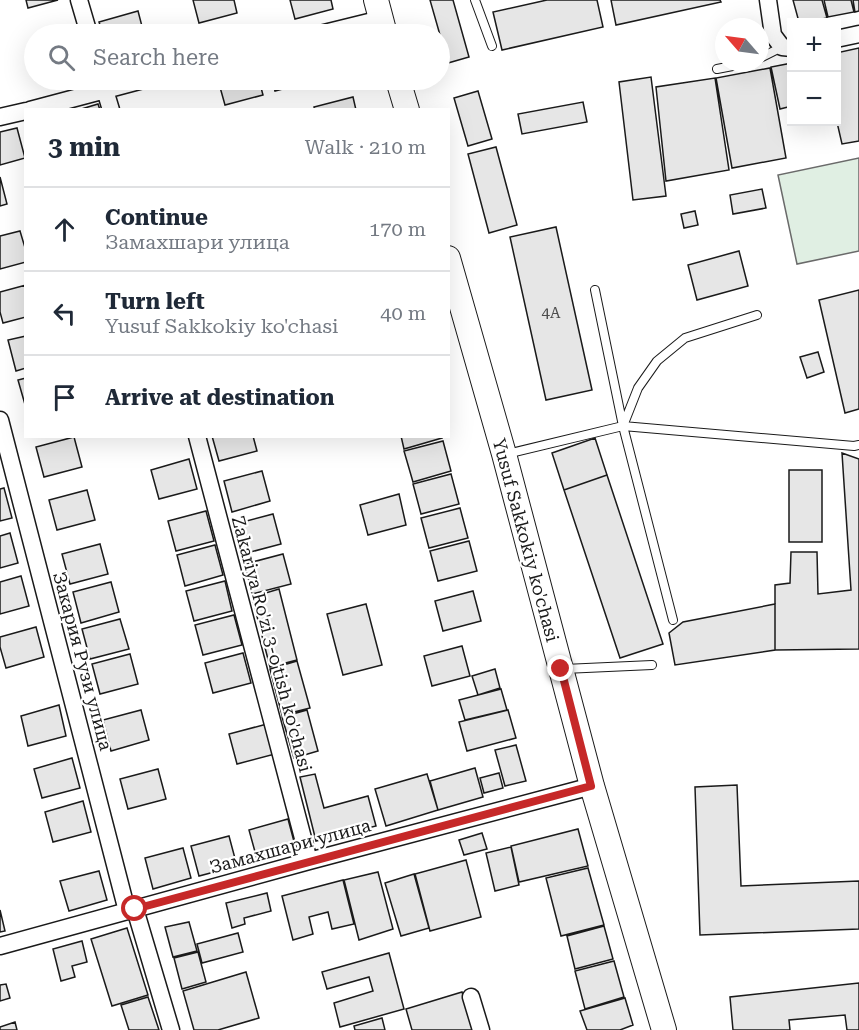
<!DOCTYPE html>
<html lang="en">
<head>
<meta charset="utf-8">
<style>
  body { margin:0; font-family:"Roboto Serif",serif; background:#f2f2f3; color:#1f2937 }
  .controls { position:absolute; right:18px; top:18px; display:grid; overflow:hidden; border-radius:0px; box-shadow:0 6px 24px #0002 }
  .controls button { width:54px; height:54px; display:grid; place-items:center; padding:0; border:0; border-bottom:2px solid #e0e1e3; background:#fff; color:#1f2937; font:30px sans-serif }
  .compass { position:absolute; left:715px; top:18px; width:54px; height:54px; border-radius:50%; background:#fff; box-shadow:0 6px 24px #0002; rotate:298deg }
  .stop { position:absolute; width:18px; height:18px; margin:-14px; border:4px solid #c62828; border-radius:50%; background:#fff }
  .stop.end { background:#c62828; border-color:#fff; box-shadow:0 2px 6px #0008 }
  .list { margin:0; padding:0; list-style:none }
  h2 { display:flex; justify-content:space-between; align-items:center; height:78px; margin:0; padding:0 24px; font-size:26px }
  h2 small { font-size:20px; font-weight:400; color:#747a83 }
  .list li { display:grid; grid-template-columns:39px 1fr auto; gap:18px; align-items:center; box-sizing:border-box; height:84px; padding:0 24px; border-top:2px solid #e0e1e3 }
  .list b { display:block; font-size:22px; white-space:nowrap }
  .list p { margin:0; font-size:20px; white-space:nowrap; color:#747a83 }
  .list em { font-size:20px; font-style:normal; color:#747a83 }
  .icon { flex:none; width:33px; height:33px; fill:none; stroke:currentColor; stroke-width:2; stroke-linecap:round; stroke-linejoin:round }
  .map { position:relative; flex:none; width:859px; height:1030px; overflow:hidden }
  .search { position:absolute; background:#fff; box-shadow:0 6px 24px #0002; left:24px; top:24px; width:426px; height:66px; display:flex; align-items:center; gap:15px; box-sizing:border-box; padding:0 21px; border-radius:33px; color:#747a83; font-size:22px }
  .panel { position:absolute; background:#fff; box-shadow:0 6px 24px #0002; left:24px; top:108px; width:426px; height:330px; border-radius:0px }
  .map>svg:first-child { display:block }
  .green { fill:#e0efe3; stroke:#6a6a6a; stroke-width:1.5 }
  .building { fill:#e6e6e6; stroke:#1a1a1a; stroke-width:1.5 }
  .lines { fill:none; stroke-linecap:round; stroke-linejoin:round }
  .lane-casing { stroke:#1a1a1a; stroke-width:10 }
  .street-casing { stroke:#1a1a1a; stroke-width:19 }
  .secondary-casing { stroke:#1a1a1a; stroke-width:26 }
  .lane { stroke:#fff; stroke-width:8 }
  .street { stroke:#fff; stroke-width:16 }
  .secondary { stroke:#fff; stroke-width:24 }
  .route { stroke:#c62828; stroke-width:8 }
  .labels { text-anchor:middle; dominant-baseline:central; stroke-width:4.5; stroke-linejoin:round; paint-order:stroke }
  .number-label { font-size:15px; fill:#4d4d4d }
  .street-label { font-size:18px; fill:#1a1a1a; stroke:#fff }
</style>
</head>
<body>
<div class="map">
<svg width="859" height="1030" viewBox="0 0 859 1030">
  <rect width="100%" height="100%" fill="#fff"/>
  <!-- green -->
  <path class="green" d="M859,158V251L797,264L778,175Z"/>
  <!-- building -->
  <path class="building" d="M26,0H58L28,8Z
    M193,0H234L237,13L199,23Z
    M290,0H331L333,9L295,19Z
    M430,0H453L469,57L448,63Z
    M547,0H597L603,27L502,50L493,12Z
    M611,0H720L721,2L616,25Z
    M793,0H822L827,18L807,22H799Z
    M824,0H851L854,12L828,17Z
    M853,0H859V11L855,12Z
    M138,11L144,34H103L99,22Z
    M859,48V141L842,144L836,118V53Z
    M792,63V106L780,109L771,67Z
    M770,68L786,158L732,168L716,78Z
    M651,77L666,196L633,200L619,82Z
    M715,78L729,170L666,181L656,87Z
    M218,80H259L263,95L225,105Z
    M272,80H313V81L275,91Z
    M478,91L492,139L468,146L454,98Z
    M353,97L356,110H315L314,107Z
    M583,102L587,122L522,134L518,114Z
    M98,104L100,110H78Z
    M17,128L25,158L0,165V132Z
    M496,147L517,225L489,233L468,154Z
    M0,177L7,204L0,206Z
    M762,189L766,208L733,214L730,195Z
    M695,211L698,225L684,228L681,214Z
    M556,227L592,390L546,400L510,237Z
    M20,231L26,251V262L0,269V236Z
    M739,251L748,286L697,300L688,265Z
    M26,285V317L3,323L0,312V292Z
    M859,290V409L845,413L819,300Z
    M26,336V368L16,371L8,340Z
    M818,352L824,372L807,378L800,357Z
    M26,378V408L18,380Z
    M212,436H253L257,451L219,461Z
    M401,436H441L442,438L404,449Z
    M74,437L82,467L44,477L36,447Z
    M595,438L607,475L564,490L552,453Z
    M443,441L451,471L413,482L404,451Z
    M842,453L859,459V649L775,650V585L790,583L791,552H817L818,594L851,590Z
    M189,459L197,489L159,499L151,470Z
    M789,470H822V542H789Z
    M262,471L270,501L232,512L224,481Z
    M451,474L459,504L421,514L413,484Z
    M607,475L663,644L620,658L564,490Z
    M4,488L12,518L0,521V489Z
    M87,490L95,520L57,530L49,500Z
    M399,494L406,525L368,535L360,505Z
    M460,508L468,538L429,548L421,518Z
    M206,511L214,541L176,551L168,521Z
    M273,514L281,544L243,554L235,524Z
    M10,533L18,563L0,568V536Z
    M469,541L477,571L438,581L430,551Z
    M100,544L108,574L70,584L62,554Z
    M215,545L223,575L185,586L177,555Z
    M283,554L291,584L252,594L245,564Z
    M21,576L29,606L0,614V582Z
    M225,581L232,611L194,621L186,591Z
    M111,582L119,612L81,623L73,592Z
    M279,589L297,660L270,667L252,597Z
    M473,591L481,621L443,631L435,601Z
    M366,604L382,665L343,675L327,614Z
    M775,604V650L675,665L669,633L683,622Z
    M234,615L242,645L203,655L195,625Z
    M120,619L129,649L90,659L82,629Z
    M36,627L44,657L6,668L0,647V637Z
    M462,646L470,676L432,686L424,656Z
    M243,653L251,683L213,693L205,663Z
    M130,654L138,684L100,694L92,664Z
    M297,661L310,708L282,715L270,669Z
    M495,669L500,688L478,695L472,676Z
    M501,689L507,710L465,720L459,700Z
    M59,705L66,736L28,746L21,716Z
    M141,710L149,740L111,751L103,720Z
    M307,710L318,751L294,758L282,717Z
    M508,710L516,738L467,751L459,722Z
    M267,724L275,754L237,764L229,734Z
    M516,745L526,781L505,786L495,750Z
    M72,758L80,788L42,798L34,769Z
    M475,768L483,797L438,810L430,781Z
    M158,769L166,799L128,809L120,779Z
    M499,773L503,788L484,793L480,778Z
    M315,774L324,808L368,796L376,826L316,841L300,777Z
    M427,774L438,810L386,826L375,789Z
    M737,785L741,886L859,881V929L700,935L695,787Z
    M83,801L91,832L53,842L45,812Z
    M288,819L296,849L257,859L249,830Z
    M578,829L588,866L519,882L511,846Z
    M482,833L487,849L464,855L459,840Z
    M229,836L237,866L199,876L191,846Z
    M511,847L519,885L495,891L486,853Z
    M183,848L191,878L153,889L145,858Z
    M466,860L481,917L430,931L415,874Z
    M588,868L604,925L561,936L546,878Z
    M99,871L107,900L69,911L60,881Z
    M378,872L393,929L359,940L344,880Z
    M414,874L429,928L401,936L385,883Z
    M343,880L354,924L332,929L328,912L309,917L313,934L293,940L282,896Z
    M267,893L271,911L244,918L245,924L232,928L226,903Z
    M0,910L5,931L0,932Z
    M189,922L197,951L173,957L165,927Z
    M604,926L613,959L575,969L567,936Z
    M127,928L148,995L112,1006L91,939Z
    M238,933L243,952L202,963L197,944Z
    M82,941L87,962L72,966L75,977L61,981L53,949Z
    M198,952L206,982L182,989L174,958Z
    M389,953L404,1009L340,1027L334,1003L373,991L369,977L327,989L322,972Z
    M614,961L624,997L585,1009L575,971Z
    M246,972L259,1018L218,1030H194L183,991Z
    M859,983V1030H847L845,1015L789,1020L790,1030H733L730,997Z
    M6,984L10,998L0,1001V985Z
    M462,992L474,1030H412L406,1009Z
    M148,997L159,1030H129L121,1005Z
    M625,998L633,1025L620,1030H587L580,1011Z
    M382,1018L385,1030H355L354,1026Z
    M15,1022L17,1030H0V1027Z"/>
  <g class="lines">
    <!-- lane casing -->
    <g class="lane-casing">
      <path id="lane" d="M475,0L492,46
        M760,58L782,47
        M717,69L748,63
        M595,290L623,426L673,620
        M623,426L638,388L657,361L685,338L757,315
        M507,454L623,426L854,446L859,445
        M564,669L652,665"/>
    </g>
    <!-- street casing -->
    <g class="street-casing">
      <path id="street" d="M79,0L89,34
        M768,0L773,35L782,47L792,48
        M320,34L381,19
        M836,39L859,34
        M102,80L111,110
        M30,110L143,80
        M0,117L26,111
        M0,420L127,911
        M197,436L309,861
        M135,909L171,1030
        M0,946L309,861L592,786
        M471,997L481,1030"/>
    </g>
    <!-- secondary casing -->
    <g class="secondary-casing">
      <path id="secondary" d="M376,0L385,34
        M398,80L407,110
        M448,258L504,454L592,786L664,1030"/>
    </g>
    <!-- lane -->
    <use href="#lane" class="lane"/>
    <!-- street -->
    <use href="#street" class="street"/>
    <!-- secondary -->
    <use href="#secondary" class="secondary"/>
  </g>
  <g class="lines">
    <!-- route -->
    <path class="route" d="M135,909L591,786L561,669"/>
  </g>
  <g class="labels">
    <!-- number labels -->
    <g class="number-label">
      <text x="551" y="313">4A</text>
    </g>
    <!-- street labels -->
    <g class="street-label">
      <text transform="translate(526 540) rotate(75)">Yusuf Sakkokiy ko'chasi</text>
      <text transform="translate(272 644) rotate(75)">Zakariya Ro'zi 3-o'tish ko'chasi</text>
      <text transform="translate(83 661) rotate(75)">Закария Рузи улица</text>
      <text transform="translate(290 846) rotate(-15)">Замахшари улица</text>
    </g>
  </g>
</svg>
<div class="controls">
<button>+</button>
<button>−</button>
</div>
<svg class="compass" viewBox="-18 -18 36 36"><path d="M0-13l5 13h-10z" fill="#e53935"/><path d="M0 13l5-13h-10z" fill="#747a83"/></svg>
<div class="stop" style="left:135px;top:909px"></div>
<div class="stop end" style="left:561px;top:669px"></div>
<div class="search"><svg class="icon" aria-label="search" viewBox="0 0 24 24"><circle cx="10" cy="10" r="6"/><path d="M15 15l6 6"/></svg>Search here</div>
<section class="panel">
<h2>3 min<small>Walk · 210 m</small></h2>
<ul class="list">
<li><svg class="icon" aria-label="ahead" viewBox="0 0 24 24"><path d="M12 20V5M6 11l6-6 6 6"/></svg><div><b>Continue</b><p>Замахшари улица</p></div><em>170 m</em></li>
<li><svg class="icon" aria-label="left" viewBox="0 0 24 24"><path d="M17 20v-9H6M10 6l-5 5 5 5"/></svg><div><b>Turn left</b><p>Yusuf Sakkokiy ko'chasi</p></div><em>40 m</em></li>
<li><svg class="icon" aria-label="arrive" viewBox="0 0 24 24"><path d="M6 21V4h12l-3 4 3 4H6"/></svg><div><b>Arrive at destination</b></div></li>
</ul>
</section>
</div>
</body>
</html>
